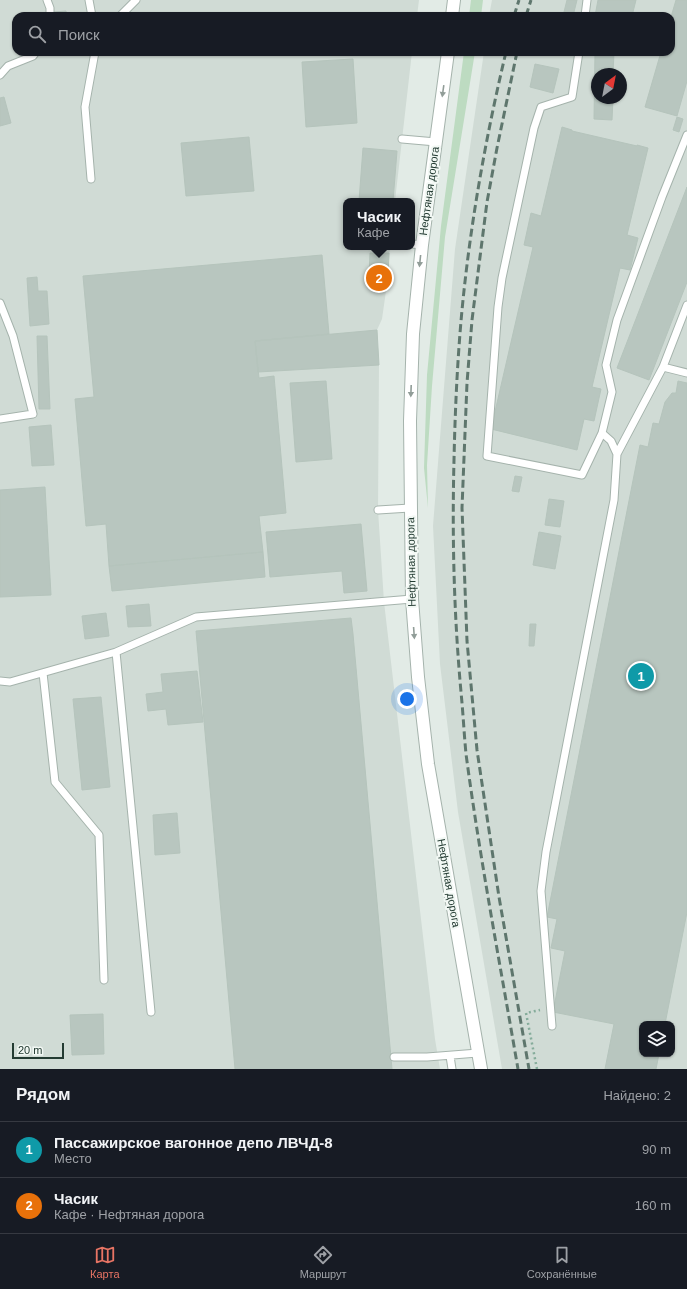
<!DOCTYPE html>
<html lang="ru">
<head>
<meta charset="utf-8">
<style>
  body { margin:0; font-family:Arial,sans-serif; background:#242831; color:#f1f3f6 }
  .controls { position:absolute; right:12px; bottom:12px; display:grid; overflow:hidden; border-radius:8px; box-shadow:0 1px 3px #0004 }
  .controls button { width:36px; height:36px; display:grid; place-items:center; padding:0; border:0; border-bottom:1px solid #363941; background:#171b24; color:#f1f3f6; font:20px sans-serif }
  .compass { position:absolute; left:591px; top:68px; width:36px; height:36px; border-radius:50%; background:#171b24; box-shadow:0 1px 3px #0004; rotate:32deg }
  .scale { position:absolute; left:12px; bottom:10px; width:52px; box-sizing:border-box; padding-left:4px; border:2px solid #233b32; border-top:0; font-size:11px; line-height:14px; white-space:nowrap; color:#233b32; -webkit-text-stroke:3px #f2f8f4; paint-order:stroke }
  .you { position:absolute; left:407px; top:699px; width:14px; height:14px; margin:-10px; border:3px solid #fff; border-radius:50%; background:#1a73e8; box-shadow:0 0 0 6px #1a73e833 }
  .badge { display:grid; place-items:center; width:26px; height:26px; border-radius:50%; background:#e77464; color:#fff; font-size:13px; font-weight:700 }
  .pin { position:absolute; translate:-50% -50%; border:2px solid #fff; box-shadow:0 1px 4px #0006 }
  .popup { position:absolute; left:343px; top:198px; width:72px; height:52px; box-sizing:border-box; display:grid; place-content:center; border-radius:8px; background:#171b24; filter:drop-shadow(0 1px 3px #0005); font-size:13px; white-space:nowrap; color:#9ea1a6 }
  .popup b { font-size:15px; color:#f1f3f6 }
  .popup::after { content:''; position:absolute; left:50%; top:100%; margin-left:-8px; border:8px solid transparent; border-top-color:#171b24 }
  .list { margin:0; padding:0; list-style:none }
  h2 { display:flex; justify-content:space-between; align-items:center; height:52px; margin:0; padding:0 16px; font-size:17px }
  h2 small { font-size:13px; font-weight:400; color:#9ea1a6 }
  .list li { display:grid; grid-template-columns:26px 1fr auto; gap:12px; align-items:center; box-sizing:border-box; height:56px; padding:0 16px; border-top:1px solid #363941 }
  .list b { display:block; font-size:15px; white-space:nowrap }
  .list p { margin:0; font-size:13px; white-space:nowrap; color:#9ea1a6 }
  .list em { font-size:13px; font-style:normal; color:#9ea1a6 }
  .icon { flex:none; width:22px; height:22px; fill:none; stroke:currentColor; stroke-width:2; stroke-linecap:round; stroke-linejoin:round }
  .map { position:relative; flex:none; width:687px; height:1069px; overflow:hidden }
  .search { position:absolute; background:#171b24; box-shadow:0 1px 3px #0004; left:12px; right:12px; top:12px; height:44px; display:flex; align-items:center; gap:10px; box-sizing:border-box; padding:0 14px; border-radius:12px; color:#9ea1a6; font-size:15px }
  .sheet { height:164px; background:#171b24 }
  nav { display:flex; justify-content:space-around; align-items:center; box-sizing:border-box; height:56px; border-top:1px solid #363941; background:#171b24; font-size:11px; color:#9ea1a6 }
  nav a { display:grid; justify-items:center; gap:2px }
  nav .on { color:#e77464 }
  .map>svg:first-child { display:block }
  .built { fill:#d0dbd5; fill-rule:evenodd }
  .green { fill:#bddbc1 }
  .building { fill:#b8c6bf; stroke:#b5c4bc }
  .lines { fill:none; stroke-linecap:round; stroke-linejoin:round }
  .service-casing { stroke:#a5b3ac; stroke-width:9 }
  .minor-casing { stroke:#a5b3ac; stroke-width:14 }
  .path { stroke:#85ac9b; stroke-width:2.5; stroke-dasharray:2 3; stroke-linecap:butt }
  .service { stroke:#fff; stroke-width:7 }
  .minor { stroke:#fff; stroke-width:12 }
  .rail { stroke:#5e766d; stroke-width:3; stroke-dasharray:8 4; stroke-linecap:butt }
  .oneway { fill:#919d98 }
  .labels { text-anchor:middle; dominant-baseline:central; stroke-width:4; stroke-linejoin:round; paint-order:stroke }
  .street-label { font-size:11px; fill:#233b32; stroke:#f2f8f4 }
</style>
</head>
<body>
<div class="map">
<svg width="687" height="1069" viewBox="0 0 687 1069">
  <rect width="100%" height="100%" fill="#e2ebe6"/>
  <!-- built -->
  <path class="built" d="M0,0H419L417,16H16V52H412L395,201H346V247H390L388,277L382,319L377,330L379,365L378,510L384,602L435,1039L440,1069H0Z
    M492,0H687V1069H502L458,812L440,664L433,526L455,249L484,52H671V16H489ZM597,74H621V98H597ZM642,1024H672V1054H642Z"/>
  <!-- green -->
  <path class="green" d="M471,0H483L481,16H469Z
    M464,52H475L445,237L432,386L427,465L428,508L424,468L427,375L441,226Z"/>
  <!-- building -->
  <path class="building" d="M567,0H577L573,16H563Z
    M598,0H636L632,16H595Z
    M676,0H687V81L677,116L645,107L661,52H671V17Z
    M66,11L67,16H55L54,12Z
    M595,52H614L613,74H597V98H613L612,120L594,119Z
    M353,59L357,123L306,127L302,62Z
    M535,64L559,69L553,93L530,87Z
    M4,97L11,123L0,126V98Z
    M677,117L683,119L679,132L673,130Z
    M562,127L572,130V131L637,146V145L648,148L627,235L638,238L630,270L620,268L592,387L601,389L594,421L584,419L577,450L491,429L533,247L524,245L531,213L541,216Z
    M249,137L254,191L186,196L181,143Z
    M363,148L397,151L393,201H359Z
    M687,187V282L649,380L617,368Z
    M370,253H389L388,277L369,276Z
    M322,255L329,334L255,341L259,378L274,376L286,513L259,516L263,552L109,566L106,524L86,526L75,399L94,397L83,276Z
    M37,277L38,291H47L49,324L30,326L27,278Z
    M377,330L379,365L258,372L255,341Z
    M37,336H47L50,409H39Z
    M326,381L332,459L296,462L290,383Z
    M678,381L687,383V912L665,1024H642V1054H659L656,1069H605L614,1024L553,1012L565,951L551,948L557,919L547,917L640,445L648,447L653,423L659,424L665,402L672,393H676Z
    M51,425L54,465L32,466L29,427Z
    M515,476L522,477L519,492L512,491Z
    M45,487L51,595L0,597V490Z
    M549,499L564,501L560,527L545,525Z
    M361,524L367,591L344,593L342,571L270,577L266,532Z
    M539,532L561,536L555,569L533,565Z
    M263,552L265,577L112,591L109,566Z
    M149,604L151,626L128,627L126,606Z
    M106,613L109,636L85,639L82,616Z
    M351,618L353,634L392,1069H235L196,631Z
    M530,624H536L534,646H529Z
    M197,671L203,722L168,725L166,709L148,711L146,694L163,692L161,674Z
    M101,697L110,787L82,790L73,699Z
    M177,813L180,853L155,855L153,815Z
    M103,1014L104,1054L72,1055L70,1015Z"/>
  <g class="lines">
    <!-- service casing -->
    <g class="service-casing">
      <path id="service" d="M47,0L50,8V16
        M89,0L92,16
        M120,16L136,0
        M585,16L587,0
        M579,52L572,97L541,107L534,128L502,278L498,307L487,456L582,475L602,433
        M0,75L8,66L33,56L36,52
        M402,139L436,142
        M91,179L85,107L95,52
        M412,244L422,245
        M0,303L13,336L33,414L0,419
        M663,367L687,373
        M617,454L663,367L687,305
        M378,510L410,508
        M116,652L196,617L412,599
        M43,673L55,782L99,835L104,980
        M0,681L10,682L116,652L151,1012
        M552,1026L541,891L546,852L614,500L617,454L611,441L602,433L612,392L606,365L617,320L662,197L687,135
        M450,1056L452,1069
        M394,1057H427L478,1053"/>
    </g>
    <!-- minor casing -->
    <g class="minor-casing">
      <path id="minor" d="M452,16L454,0
        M448,52L422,245L413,334L410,421L412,599L418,677L428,764L481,1069"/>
    </g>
    <!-- path -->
    <path class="path" d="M537,1069L526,1013L540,1010"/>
    <!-- service -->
    <use href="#service" class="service"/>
    <!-- minor -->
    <use href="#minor" class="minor"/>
    <!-- rail -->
    <path class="rail" d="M514,16L519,0
      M526,16L531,0
      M506,52C485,140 469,231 461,321C457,368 455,414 454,460C452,538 454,615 461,692C463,712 464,733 466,754C480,859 500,964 518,1069
      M517,52L497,148L487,202L480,257L472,320L467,383L462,508L467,641L477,750L499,897L529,1069"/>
  </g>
  <!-- one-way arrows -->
  <defs><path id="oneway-solid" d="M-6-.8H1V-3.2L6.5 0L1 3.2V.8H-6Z"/></defs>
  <g class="oneway">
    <use href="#oneway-solid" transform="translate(443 91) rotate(98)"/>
    <use href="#oneway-solid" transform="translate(420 261) rotate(96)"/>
    <use href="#oneway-solid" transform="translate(411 391) rotate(92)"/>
    <use href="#oneway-solid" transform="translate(414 633) rotate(86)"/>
  </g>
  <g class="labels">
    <!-- street labels -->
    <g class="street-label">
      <text transform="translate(429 191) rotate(-82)">Нефтяная дорога</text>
      <text transform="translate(411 562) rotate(-91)">Нефтяная дорога</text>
      <text transform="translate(449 883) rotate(80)">Нефтяная дорога</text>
    </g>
  </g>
</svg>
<div class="controls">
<button><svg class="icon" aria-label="layers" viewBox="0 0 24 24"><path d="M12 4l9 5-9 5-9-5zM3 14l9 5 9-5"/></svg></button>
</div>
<svg class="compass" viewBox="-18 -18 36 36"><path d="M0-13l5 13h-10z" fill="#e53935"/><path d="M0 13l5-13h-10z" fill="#9ea1a6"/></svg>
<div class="scale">20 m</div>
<div class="you"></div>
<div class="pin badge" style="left:641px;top:676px;background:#0f9aa8">1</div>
<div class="pin badge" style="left:379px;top:278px;background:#e8710a">2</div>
<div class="popup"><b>Часик</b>Кафе</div>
<div class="search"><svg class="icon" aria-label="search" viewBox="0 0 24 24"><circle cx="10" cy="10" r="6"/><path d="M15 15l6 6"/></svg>Поиск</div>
</div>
<section class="sheet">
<h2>Рядом<small>Найдено: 2</small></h2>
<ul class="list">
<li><span class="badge" style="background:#0f9aa8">1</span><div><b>Пассажирское вагонное депо ЛВЧД-8</b><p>Место</p></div><em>90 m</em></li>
<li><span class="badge" style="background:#e8710a">2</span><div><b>Часик</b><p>Кафе · Нефтяная дорога</p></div><em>160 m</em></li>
</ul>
</section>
<nav>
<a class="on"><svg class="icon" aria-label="map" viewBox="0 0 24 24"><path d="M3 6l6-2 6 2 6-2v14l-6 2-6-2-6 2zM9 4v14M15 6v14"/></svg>Карта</a>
<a><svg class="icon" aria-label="directions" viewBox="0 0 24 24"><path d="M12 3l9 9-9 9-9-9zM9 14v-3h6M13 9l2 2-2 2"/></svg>Маршрут</a>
<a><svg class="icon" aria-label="saved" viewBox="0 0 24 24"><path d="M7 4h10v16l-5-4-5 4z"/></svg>Сохранённые</a>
</nav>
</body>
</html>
